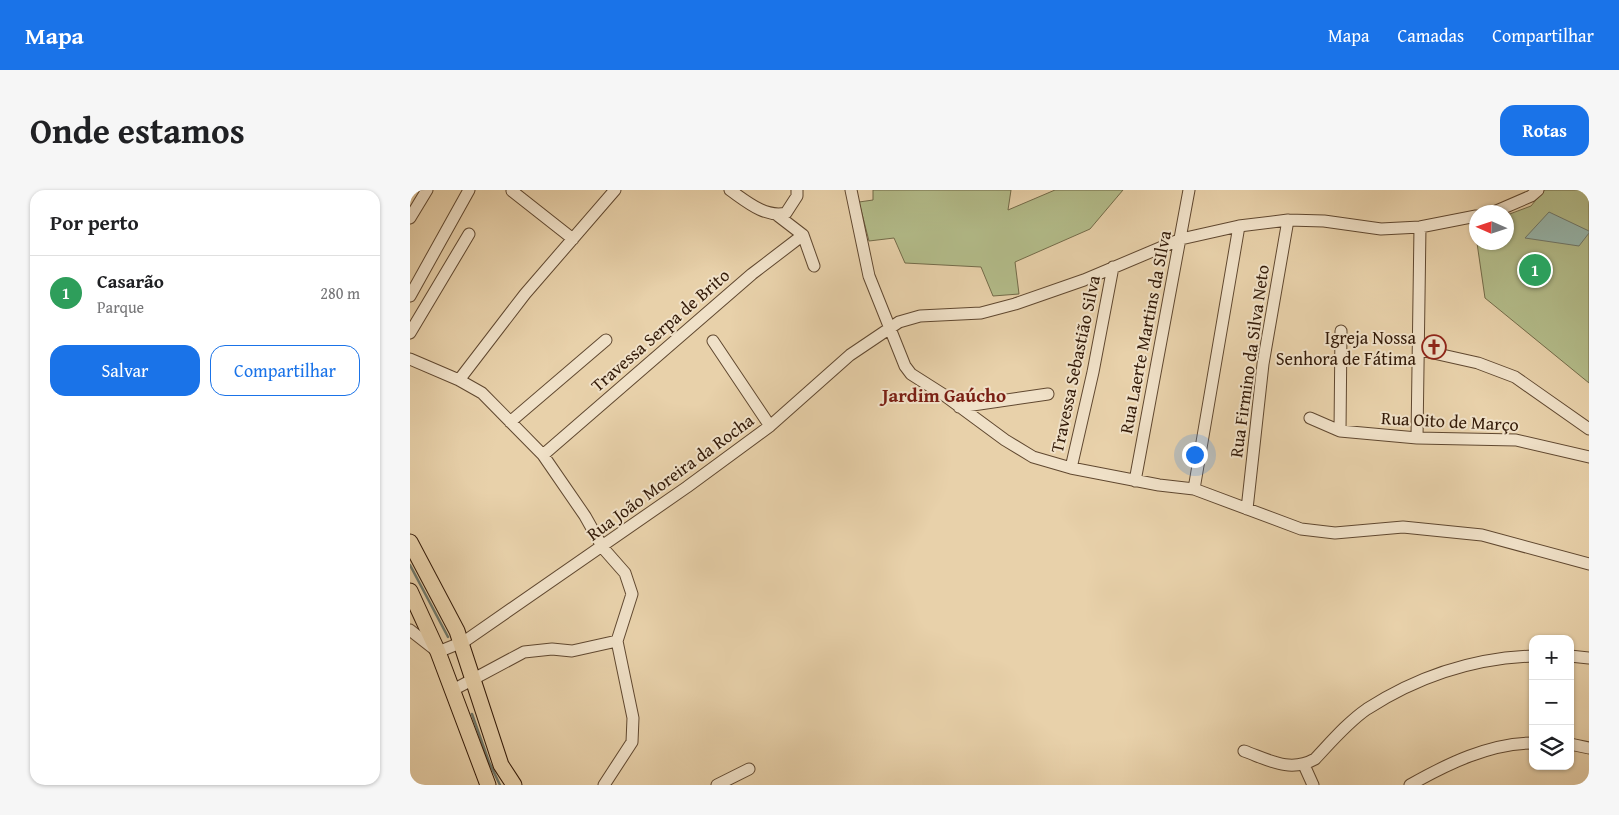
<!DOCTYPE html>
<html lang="pt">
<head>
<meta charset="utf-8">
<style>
  body { margin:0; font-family:"Gentium Book Plus",serif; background:#f6f6f6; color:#202124 }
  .controls { position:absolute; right:15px; bottom:15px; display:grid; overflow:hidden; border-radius:10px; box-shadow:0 1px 4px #0004 }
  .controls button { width:45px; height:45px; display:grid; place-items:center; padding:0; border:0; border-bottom:1px solid #e0e0e0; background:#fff; color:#202124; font:25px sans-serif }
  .compass { position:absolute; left:1059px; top:15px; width:45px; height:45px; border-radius:50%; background:#fff; box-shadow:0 1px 4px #0004; rotate:273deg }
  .you { position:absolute; left:784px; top:264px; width:18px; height:18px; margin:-12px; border:4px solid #fff; border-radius:50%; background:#1a73e8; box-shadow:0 0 0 8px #1a73e833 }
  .badge { display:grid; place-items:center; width:32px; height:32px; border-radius:50%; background:#1a73e8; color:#fff; font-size:16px; font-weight:700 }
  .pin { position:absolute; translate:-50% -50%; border:2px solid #fff; box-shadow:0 1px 5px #0006 }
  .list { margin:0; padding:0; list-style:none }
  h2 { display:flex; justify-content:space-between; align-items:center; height:65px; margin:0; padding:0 20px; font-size:21px }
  h2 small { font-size:16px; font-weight:400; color:#757577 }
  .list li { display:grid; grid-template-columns:32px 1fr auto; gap:15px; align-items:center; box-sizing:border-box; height:75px; padding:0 20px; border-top:1px solid #e0e0e0 }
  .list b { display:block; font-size:19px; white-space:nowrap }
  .list p { margin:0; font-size:16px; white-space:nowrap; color:#757577 }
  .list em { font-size:16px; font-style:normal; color:#757577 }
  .actions { display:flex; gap:10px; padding:15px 20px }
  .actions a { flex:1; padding:11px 0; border:1px solid #1a73e8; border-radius:15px; text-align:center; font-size:18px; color:#1a73e8 }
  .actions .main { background:#1a73e8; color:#fff }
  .icon { flex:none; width:28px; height:28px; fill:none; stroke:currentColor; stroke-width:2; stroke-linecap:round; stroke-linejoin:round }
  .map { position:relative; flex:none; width:1179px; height:595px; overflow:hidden; border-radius:15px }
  header { display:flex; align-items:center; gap:30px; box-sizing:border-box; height:70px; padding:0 25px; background:#1a73e8; color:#fff }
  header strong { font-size:24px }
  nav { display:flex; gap:28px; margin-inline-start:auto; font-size:18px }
  .intro { display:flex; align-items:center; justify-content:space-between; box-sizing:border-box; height:120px; padding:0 30px }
  h1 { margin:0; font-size:35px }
  .button { padding:12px 22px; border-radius:15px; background:#1a73e8; color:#fff; font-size:18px; font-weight:700 }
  main { display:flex; gap:30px; padding:0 30px }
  aside { flex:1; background:#fff; border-radius:15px; box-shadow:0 1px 4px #0004 }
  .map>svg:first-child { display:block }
  .green { fill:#b3bc8a; stroke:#736b49 }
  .water { fill:#97b7ad; stroke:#6f786b }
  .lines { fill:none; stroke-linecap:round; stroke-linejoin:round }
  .stream { stroke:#6f786b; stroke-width:2.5 }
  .minor-casing { stroke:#604830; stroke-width:13 }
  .major-casing { stroke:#331a08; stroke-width:17 }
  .minor { stroke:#f0e1c8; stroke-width:11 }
  .major { stroke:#e8d1aa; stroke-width:15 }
  .labels { text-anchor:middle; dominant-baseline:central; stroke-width:4; stroke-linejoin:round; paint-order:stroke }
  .street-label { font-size:18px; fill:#331a08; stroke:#f0e1c8 }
  .poi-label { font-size:18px; fill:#331a08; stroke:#f0e1c8; text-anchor:end }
  .neighbourhood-label { font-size:19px; font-weight:bold; fill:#7a1f14; stroke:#f0e1c8 }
</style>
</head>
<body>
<header>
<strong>Mapa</strong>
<nav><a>Mapa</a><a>Camadas</a><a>Compartilhar</a></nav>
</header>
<div class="intro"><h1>Onde estamos</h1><a class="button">Rotas</a></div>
<main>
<aside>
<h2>Por perto<small></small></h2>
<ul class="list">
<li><span class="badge" style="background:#2e9e5b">1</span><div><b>Casarão</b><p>Parque</p></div><em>280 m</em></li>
</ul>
<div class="actions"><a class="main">Salvar</a><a>Compartilhar</a></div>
</aside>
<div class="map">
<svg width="1179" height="595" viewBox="0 0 1179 595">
  <rect width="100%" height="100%" fill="#e8d1aa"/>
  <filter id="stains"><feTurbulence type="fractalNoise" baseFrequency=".004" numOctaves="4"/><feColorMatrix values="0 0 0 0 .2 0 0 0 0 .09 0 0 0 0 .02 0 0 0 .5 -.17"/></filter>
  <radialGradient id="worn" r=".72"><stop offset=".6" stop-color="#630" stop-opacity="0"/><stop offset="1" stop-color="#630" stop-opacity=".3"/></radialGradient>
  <!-- green -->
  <path class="green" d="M463,0H601L598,20L645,0H713L680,39L605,72L609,104L583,106L571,77L495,73L484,48L459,51L449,12L463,10Z
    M1134,0H1172L1179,7V193L1075,108L1067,53L1096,52L1097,25L1121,16Z"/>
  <!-- water -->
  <path class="water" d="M1139,22L1179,41V43L1169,56L1115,48Z"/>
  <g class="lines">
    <!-- stream -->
    <path class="stream" d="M0,375L38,447
      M62,524L79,572L90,595"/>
    <!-- minor casing -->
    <g class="minor-casing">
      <path id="minor" d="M320,0C336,11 355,28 376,23L387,6V0
        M441,0L459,86L495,176L501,184L534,205L595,250L623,267L661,278L749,295L784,299L891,339L925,343L993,337L1072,345L1179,374
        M102,1L163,49
        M1084,22L1121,6L1128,0
        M367,25L393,45
        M0,28L17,0
        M393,45L404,76
        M0,106L59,0
        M0,143L59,44
        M303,151L360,236
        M1010,160L1068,173L1105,187L1179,239
        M0,169L49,190L72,203L133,265L175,326L193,358L215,383L222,404L207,451L223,528L222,552L194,595
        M49,190L115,104L205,0
        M549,217L638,204
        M900,228L930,241L1007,248L1106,250L1179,267
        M100,232L196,150
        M930,241L931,141
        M1007,248L1010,37
        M133,265L342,84L393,45
        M661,278L683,182L703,77
        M725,291L779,0
        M784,299L829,36
        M837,319L853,174L878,30
        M0,440L28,462L55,451L277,297L360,236L440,165L489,132L510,126L571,123L605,114L674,90L771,49L829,36L878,30L914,31L971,39L1010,37L1066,26
        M1160,466L1179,468
        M43,500L114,462L142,459L162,461L207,451
        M1160,554L1179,558
        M834,561C859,570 880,583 905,569C921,552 938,532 957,519C1007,487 1064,468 1123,466
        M894,575L903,595
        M307,595L339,579
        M1000,595C1037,574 1080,553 1123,553"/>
    </g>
    <!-- major casing -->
    <g class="major-casing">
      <path id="major" d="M0,352L47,441L91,575L104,595
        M0,401L28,462L78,595"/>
    </g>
    <!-- minor -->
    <use href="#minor" class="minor"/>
    <!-- major -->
    <use href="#major" class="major"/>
  </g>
  <!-- icons -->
  <defs>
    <g id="church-ring" transform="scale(1.25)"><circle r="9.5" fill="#f0e1c8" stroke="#8f2418" stroke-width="1.5"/><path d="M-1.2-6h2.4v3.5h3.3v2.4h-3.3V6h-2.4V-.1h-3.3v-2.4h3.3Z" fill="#8f2418"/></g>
  </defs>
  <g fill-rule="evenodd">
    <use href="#church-ring" x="1024" y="157"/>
  </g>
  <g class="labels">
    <!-- street labels -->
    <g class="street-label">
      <text transform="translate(250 140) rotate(-41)">Travessa Serpa de Brito</text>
      <text transform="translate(735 142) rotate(-79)">Rua Laerte Martins da SIlva</text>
      <text transform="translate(839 171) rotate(-82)">Rua Firmino da Silva Neto</text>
      <text transform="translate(665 174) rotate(-78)">Travessa Sebastião Silva</text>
      <text transform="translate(1040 231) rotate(3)">Rua Oito de Março</text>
      <text transform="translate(260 287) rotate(-36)">Rua João Moreira da Rocha</text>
    </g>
    <!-- poi labels -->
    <g class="poi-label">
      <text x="1006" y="147">Igreja Nossa<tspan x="1006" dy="21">Senhora de Fátima</tspan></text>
    </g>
    <!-- neighbourhood labels -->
    <g class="neighbourhood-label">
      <text x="534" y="205">Jardim Gaúcho</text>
    </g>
  </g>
  <rect width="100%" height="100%" filter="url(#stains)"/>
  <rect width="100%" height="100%" fill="url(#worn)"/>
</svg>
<div class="controls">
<button>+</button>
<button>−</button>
<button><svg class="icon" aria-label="layers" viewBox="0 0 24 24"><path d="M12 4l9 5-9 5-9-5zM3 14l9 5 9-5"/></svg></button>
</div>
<svg class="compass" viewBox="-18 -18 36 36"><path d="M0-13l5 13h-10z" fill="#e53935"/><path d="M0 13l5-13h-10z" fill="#757577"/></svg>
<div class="you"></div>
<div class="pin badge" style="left:1125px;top:80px;background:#2e9e5b">1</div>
</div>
</main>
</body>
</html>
